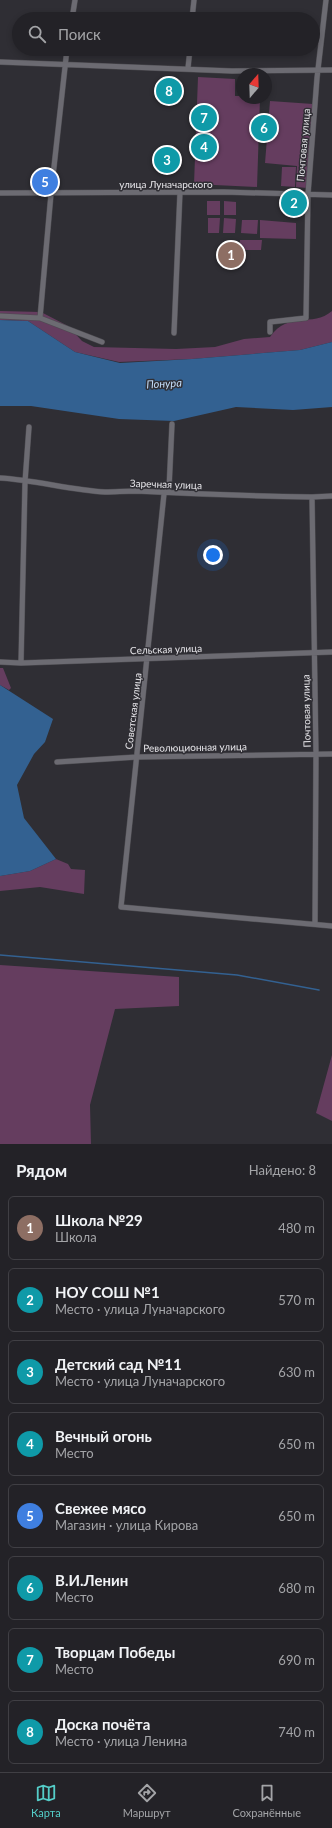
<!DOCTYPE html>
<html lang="ru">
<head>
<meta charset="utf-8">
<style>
  body { margin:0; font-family:Lato,sans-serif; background:#2f2f33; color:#f1f3f6 }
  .compass { position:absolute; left:236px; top:68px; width:36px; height:36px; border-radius:50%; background:#232227; box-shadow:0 2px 6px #0003; rotate:19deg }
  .you { position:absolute; left:213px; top:555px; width:14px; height:14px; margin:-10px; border:3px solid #fff; border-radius:50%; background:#1a73e8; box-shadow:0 0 0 6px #1a73e833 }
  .badge { display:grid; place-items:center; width:26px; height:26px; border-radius:50%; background:#54cdc8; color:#fff; font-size:13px; font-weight:700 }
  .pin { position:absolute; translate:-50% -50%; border:2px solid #fff; box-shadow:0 1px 4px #0006 }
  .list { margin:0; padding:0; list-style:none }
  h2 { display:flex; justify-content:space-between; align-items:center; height:52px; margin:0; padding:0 16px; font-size:17px }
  h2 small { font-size:13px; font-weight:400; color:#a3a4a7 }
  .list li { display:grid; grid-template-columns:26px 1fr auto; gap:12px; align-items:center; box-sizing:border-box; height:64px; margin:0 8px 8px; padding:0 8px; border:1px solid #403f44; border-radius:6px }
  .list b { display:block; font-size:15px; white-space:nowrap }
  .list p { margin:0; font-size:13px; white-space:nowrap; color:#a3a4a7 }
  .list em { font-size:13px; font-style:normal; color:#a3a4a7 }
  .icon { flex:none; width:22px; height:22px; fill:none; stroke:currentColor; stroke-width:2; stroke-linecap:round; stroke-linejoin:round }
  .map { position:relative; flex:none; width:332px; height:1144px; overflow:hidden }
  .search { position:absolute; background:#232227; box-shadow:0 2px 6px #0003; left:12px; right:12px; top:12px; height:44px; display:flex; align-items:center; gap:10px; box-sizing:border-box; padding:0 14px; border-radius:22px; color:#a3a4a7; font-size:15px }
  .sheet { height:628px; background:#232227 }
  nav { display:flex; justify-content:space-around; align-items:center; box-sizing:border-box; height:56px; border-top:1px solid #403f44; background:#232227; font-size:11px; color:#a3a4a7 }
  nav a { display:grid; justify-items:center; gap:2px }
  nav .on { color:#54cdc8 }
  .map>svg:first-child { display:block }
  .green { fill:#653d5f }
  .water { fill:#336191 }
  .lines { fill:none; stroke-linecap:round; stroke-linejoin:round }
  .stream { stroke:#336191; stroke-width:1.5 }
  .minor-casing { stroke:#4d4c51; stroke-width:6 }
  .minor { stroke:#6c6b72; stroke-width:5 }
  .labels { text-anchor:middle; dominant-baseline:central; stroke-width:3; stroke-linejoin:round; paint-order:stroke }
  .street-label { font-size:10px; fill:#e5e4e8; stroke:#2f2e34 }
  .water-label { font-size:11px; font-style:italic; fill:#c4defb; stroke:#2f2e34 }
</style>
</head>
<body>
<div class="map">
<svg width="332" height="1144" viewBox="0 0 332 1144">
  <rect width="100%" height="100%" fill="#2f2e34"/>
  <!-- green -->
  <path class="green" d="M198,77L235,79V96H242V98H260L257,187L194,184Z
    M270,101L313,104L307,188L296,187L297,166L265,163Z
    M282,167H296L295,187L281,186Z
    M207,201H220V215H207Z
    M224,201L236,202V215H224Z
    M208,218H220L219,233H208Z
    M224,218L236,219L235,233H223Z
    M242,220H258L257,234L241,233Z
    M260,220L296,223V239L260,238Z
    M240,240H262L261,250H240Z
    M0,311L41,312L68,326L82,341L94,347L176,349L215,347L244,339L270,337C289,310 312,328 332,311V342L300,350L192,359L119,362L75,352L28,321L0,320Z
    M0,668H3L11,688L9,690L0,685Z
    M56,859L68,864L71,869L85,870L84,894L40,887L0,891V876L30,871Z
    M0,965L179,977V1006L115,1009L90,1105L91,1144H0Z
    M332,1055V1121L316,1113Z"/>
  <!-- water -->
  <path class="water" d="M0,320L28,321L75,352L120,363L192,359L300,350L332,342V407L293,410L236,407L174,421L119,419L31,406H0Z
    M0,685L53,719L45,742L34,754L17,785L24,818L56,859L30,871L0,876Z"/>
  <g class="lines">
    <!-- stream -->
    <path class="stream" d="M0,955L237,975L319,990"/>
    <!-- minor casing -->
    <g class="minor-casing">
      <path id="minor" d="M72,19L75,0
        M192,19L194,0
        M0,62L232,71L332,70
        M188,68L190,49
        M0,193L224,192L332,195
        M0,316L40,318L102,342
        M40,318L51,194L67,49
        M270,332V322L306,318L308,194L317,78L326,0
        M174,333L180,192
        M172,424L169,489L164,494L121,907L332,926
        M0,478C35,480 70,490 105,492C115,492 125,491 136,491C194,494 253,496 312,497L332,496
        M312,497L316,755L315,924
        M0,662L21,663L332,652
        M21,663L25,482L29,427
        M57,762L137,757L332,754"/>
    </g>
    <!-- minor -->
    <use href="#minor" class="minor"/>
  </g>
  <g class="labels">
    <!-- street labels -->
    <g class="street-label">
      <text transform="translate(303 145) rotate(-85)">Почтовая улица</text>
      <text x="166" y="184">улица Луначарского</text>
      <text transform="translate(166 484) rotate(2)">Заречная улица</text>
      <text transform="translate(166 649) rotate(-2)">Сельская улица</text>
      <text transform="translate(133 711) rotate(-83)">Советская улица</text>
      <text transform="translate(306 711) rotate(-91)">Почтовая улица</text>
      <text transform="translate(195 747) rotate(-1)">Революционная улица</text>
    </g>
    <!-- water labels -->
    <g class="water-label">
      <text transform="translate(164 383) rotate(-3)">Понура</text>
    </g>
  </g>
</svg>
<svg class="compass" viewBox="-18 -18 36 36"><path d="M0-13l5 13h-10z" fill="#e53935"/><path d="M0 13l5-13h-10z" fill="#a3a4a7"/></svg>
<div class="you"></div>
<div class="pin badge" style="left:231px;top:255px;background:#8d6e63">1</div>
<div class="pin badge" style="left:294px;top:203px;background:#0f9aa8">2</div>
<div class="pin badge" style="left:167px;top:160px;background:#0f9aa8">3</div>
<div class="pin badge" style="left:204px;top:147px;background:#0f9aa8">4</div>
<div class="pin badge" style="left:45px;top:182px;background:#3f7fe0">5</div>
<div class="pin badge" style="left:264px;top:128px;background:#0f9aa8">6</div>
<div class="pin badge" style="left:204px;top:118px;background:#0f9aa8">7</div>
<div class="pin badge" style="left:169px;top:91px;background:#0f9aa8">8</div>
<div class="search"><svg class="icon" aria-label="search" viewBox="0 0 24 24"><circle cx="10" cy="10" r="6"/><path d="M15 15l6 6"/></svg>Поиск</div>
</div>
<section class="sheet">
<h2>Рядом<small>Найдено: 8</small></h2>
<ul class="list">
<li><span class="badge" style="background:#8d6e63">1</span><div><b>Школа №29</b><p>Школа</p></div><em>480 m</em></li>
<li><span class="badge" style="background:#0f9aa8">2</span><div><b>НОУ СОШ №1</b><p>Место · улица Луначарского</p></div><em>570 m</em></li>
<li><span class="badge" style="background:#0f9aa8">3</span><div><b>Детский сад №11</b><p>Место · улица Луначарского</p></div><em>630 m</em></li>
<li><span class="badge" style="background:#0f9aa8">4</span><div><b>Вечный огонь</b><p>Место</p></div><em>650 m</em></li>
<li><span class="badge" style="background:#3f7fe0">5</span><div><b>Свежее мясо</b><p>Магазин · улица Кирова</p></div><em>650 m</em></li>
<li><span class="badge" style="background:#0f9aa8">6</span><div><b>В.И.Ленин</b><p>Место</p></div><em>680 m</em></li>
<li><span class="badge" style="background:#0f9aa8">7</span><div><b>Творцам Победы</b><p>Место</p></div><em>690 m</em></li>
<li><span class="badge" style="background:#0f9aa8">8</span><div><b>Доска почёта</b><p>Место · улица Ленина</p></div><em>740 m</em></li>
</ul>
</section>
<nav>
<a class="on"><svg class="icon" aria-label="map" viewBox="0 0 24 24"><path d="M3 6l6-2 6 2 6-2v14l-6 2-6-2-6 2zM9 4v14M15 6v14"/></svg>Карта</a>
<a><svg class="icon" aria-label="directions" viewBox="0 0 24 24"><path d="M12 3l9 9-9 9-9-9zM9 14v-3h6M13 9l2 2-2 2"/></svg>Маршрут</a>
<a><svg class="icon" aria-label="saved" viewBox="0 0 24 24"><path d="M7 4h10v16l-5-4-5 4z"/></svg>Сохранённые</a>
</nav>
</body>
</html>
